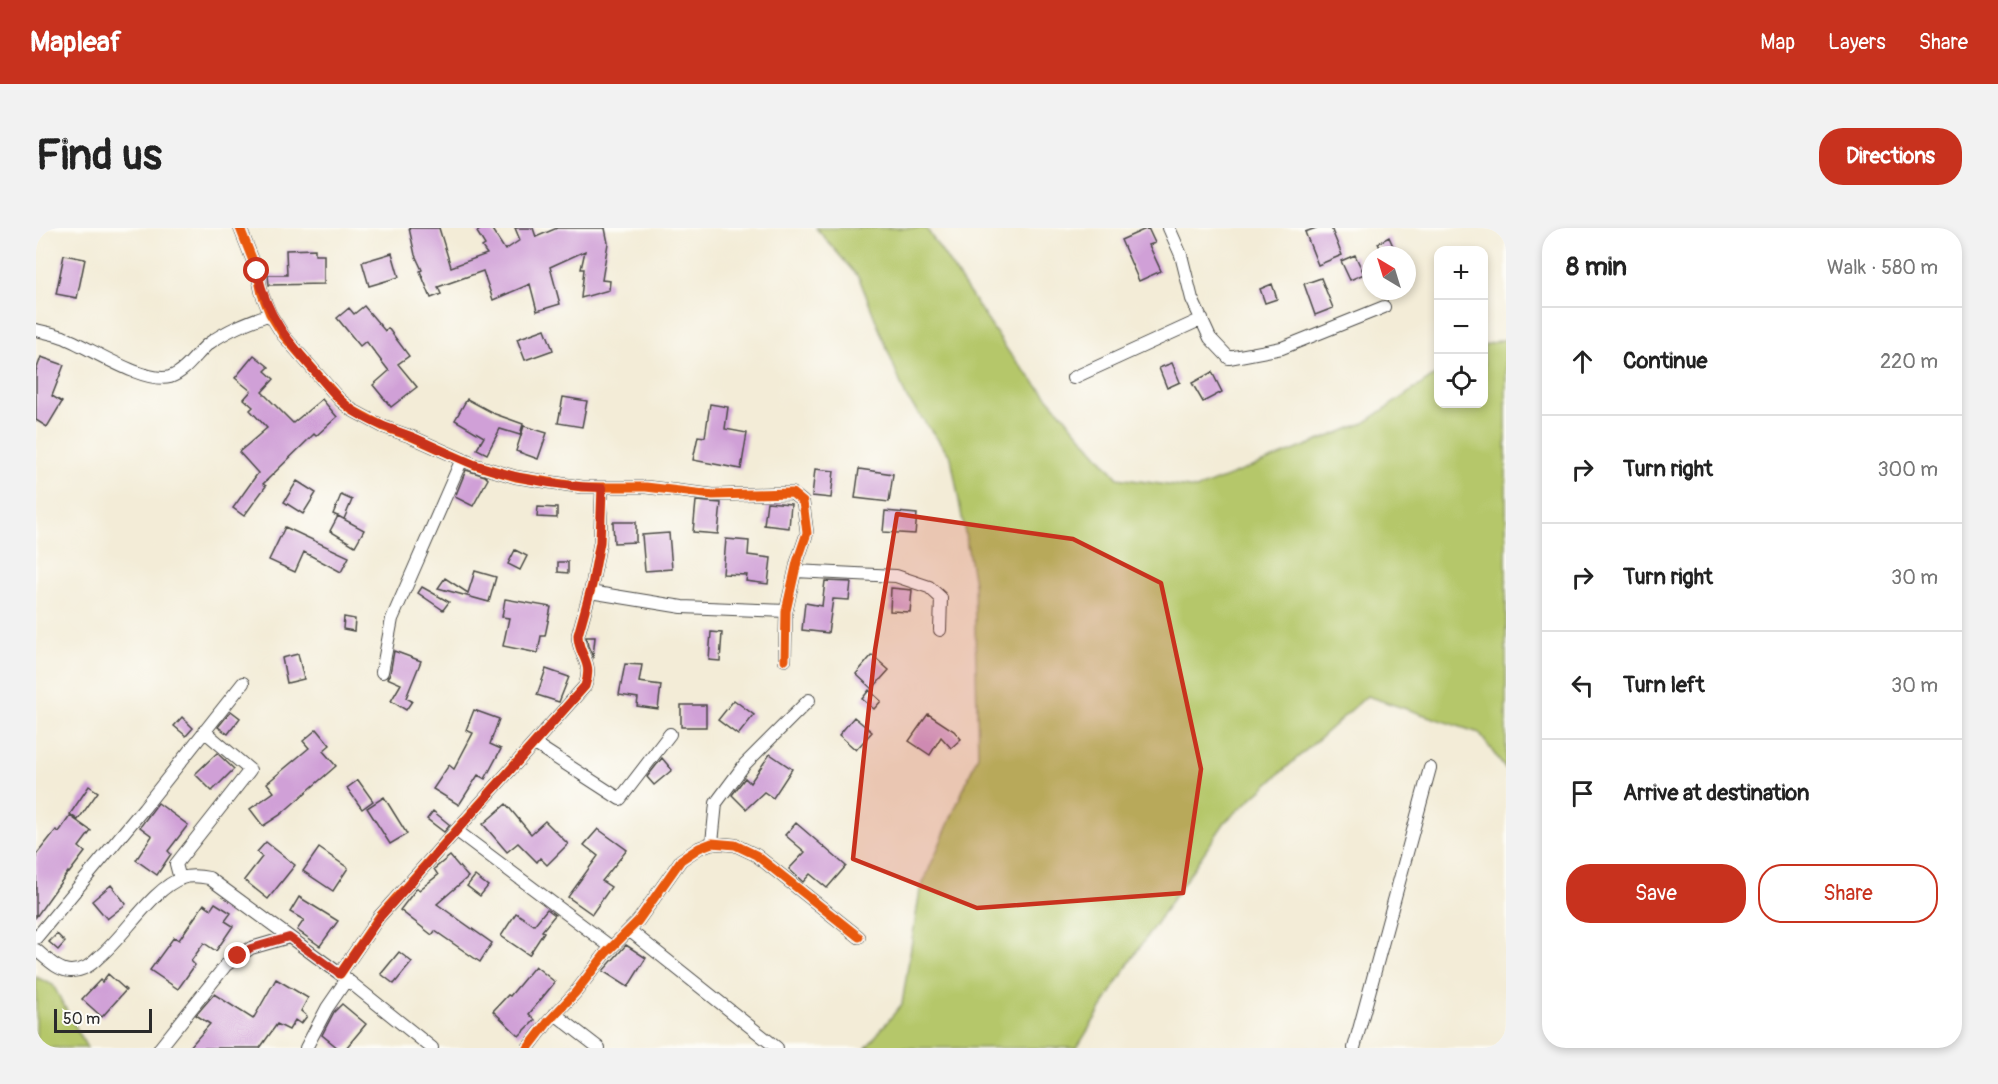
<!DOCTYPE html>
<html lang="en">
<head>
<meta charset="utf-8">
<style>
  body { margin:0; font-family:Pangolin,sans-serif; background:#f2f2f2; color:#222 }
  .controls { position:absolute; right:18px; top:18px; display:grid; overflow:hidden; border-radius:12px; box-shadow:0 3px 9px #0003 }
  .controls button { width:54px; height:54px; display:grid; place-items:center; padding:0; border:0; border-bottom:2px solid #e0e0e0; background:#fff; color:#222; font:30px sans-serif }
  .compass { position:absolute; left:1326px; top:18px; width:54px; height:54px; border-radius:50%; background:#fff; box-shadow:0 3px 9px #0003; rotate:322deg }
  .scale { position:absolute; left:18px; bottom:15px; width:98px; box-sizing:border-box; padding-left:6px; border:3px solid #2b2b2b; border-top:0; font-size:16px; line-height:21px; white-space:nowrap; color:#2b2b2b; -webkit-text-stroke:4px #fdfcf7; paint-order:stroke }
  .stop { position:absolute; width:18px; height:18px; margin:-14px; border:4px solid #c8321e; border-radius:50%; background:#fff }
  .stop.end { background:#c8321e; border-color:#fff; box-shadow:0 2px 6px #0008 }
  .list { margin:0; padding:0; list-style:none }
  h2 { display:flex; justify-content:space-between; align-items:center; height:78px; margin:0; padding:0 24px; font-size:26px }
  h2 small { font-size:20px; font-weight:400; color:#767676 }
  .list li { display:grid; grid-template-columns:39px 1fr auto; gap:18px; align-items:center; box-sizing:border-box; height:108px; padding:0 24px; border-top:2px solid #e0e0e0 }
  .list b { display:block; font-size:22px; white-space:nowrap }
  .list em { font-size:20px; font-style:normal; color:#767676 }
  .actions { display:flex; gap:12px; padding:18px 24px }
  .actions a { flex:1; padding:14px 0; border:2px solid #c8321e; border-radius:24px; text-align:center; font-size:21px; color:#c8321e }
  .actions .main { background:#c8321e; color:#fff }
  .icon { flex:none; width:33px; height:33px; fill:none; stroke:currentColor; stroke-width:2; stroke-linecap:round; stroke-linejoin:round }
  .map { position:relative; flex:none; width:1470px; height:820px; overflow:hidden; border-radius:24px }
  header { display:flex; align-items:center; gap:36px; box-sizing:border-box; height:84px; padding:0 30px; background:#c8321e; color:#fff }
  header strong { font-size:28px }
  nav { display:flex; gap:33px; margin-inline-start:auto; font-size:21px }
  .intro { display:flex; align-items:center; justify-content:space-between; box-sizing:border-box; height:144px; padding:0 36px }
  h1 { margin:0; font-size:42px }
  .button { padding:15px 27px; border-radius:24px; background:#c8321e; color:#fff; font-size:21px; font-weight:700 }
  main { display:flex; gap:36px; padding:0 36px }
  aside { flex:1; background:#fff; border-radius:24px; box-shadow:0 3px 9px #0003 }
  .map>svg:first-child { display:block }
  .green { fill:#b5c76b; stroke:#70794b; stroke-width:1.5 }
  .building { fill:#d0a0d7 }
  .lines { fill:none; stroke-linecap:round; stroke-linejoin:round }
  .minor-casing { stroke:#494845; stroke-width:14 }
  .minor { stroke:#fff; stroke-width:12 }
  .cycleway-casing { stroke:#fdfcf7; stroke-width:13 }
  .cycleway { stroke:#e8590c; stroke-width:9 }
  .route { stroke:#c8321e; stroke-width:8 }
  .marked { fill:#c8321e; fill-opacity:0.2; stroke:#c8321e; stroke-width:4.5; stroke-linejoin:round }
</style>
</head>
<body>
<header>
<strong>Mapleaf</strong>
<nav><a>Map</a><a>Layers</a><a>Share</a></nav>
</header>
<div class="intro"><h1>Find us</h1><a class="button">Directions</a></div>
<main>
<div class="map">
<svg width="1470" height="820" viewBox="0 0 1470 820">
  <rect width="100%" height="100%" fill="#fdfcf7"/>
  <filter id="ink" filterUnits="userSpaceOnUse"><feTurbulence type="fractalNoise" baseFrequency=".0167" numOctaves="2"/><feDisplacementMap in="SourceGraphic" scale="12" xChannelSelector="R" yChannelSelector="G"/><feConvolveMatrix kernelMatrix="1 2 1 2 8 2 1 2 1" color-interpolation-filters="sRGB"/></filter>
  <filter id="wash" filterUnits="userSpaceOnUse"><feTurbulence type="fractalNoise" baseFrequency=".008" numOctaves="4" result="noise"/><feDisplacementMap in="SourceGraphic" scale="24" xChannelSelector="R" yChannelSelector="G"/><feGaussianBlur stdDeviation="1.35" result="paint"/><feColorMatrix in="noise" values="0 0 0 0 0 0 0 0 0 0 0 0 0 0 0 0 0 1.4 0 .05"/><feComposite in="paint" operator="in"/></filter>
  <g filter="url(#wash)">
    <rect width="100%" height="100%" fill="#f3ecd7"/>
    <!-- green -->
    <path class="green" d="M780,0H890L974,126L1082,250L1160,261L1328,195L1402,145V176H1448V117L1470,111V542L1443,505L1331,468L1189,594L1095,732L1041,820H830L866,776L884,662L942,527L938,355L915,229L870,169L823,50Z
      M0,749L17,757L51,820H0Z"/>
    <g id="blocks">
      <!-- building -->
      <path class="building" d="M373,0H403L415,39L451,26L446,19L449,17L441,4L447,0H455L469,22L484,12L479,0H497L500,9L521,0H569L572,15L566,52L574,53L573,62L545,70L548,41H545L549,23L514,39L524,76L501,83L494,56L457,72L447,43L402,59L405,66L395,70L384,43L386,42L379,27Z
        M1112,0L1119,15L1113,17L1125,43L1103,53L1085,12Z
        M1280,0H1295L1306,27L1282,37L1269,4Z
        M1353,9L1361,27H1347L1342,15Z
        M279,21V27H288V56L233,57L232,47H251L250,22Z
        M356,25L363,49L333,58L326,34Z
        M28,27L49,31L41,70L20,66Z
        M1319,27L1328,46L1314,52L1305,33Z
        M1285,50L1297,80L1279,87L1268,56Z
        M1236,56L1241,71L1229,75L1224,61Z
        M328,78L349,103L352,100L373,128L362,136L381,159L355,179L337,157L353,143L330,113L324,118L301,90L313,80L318,86Z
        M509,101L517,122L489,132L481,111Z
        M218,127L233,139L229,143L238,151L226,164L257,195L286,171L301,189L280,208L278,206L227,256L230,258L208,288L197,280L222,245L203,224L231,200L214,182L217,179L208,171L215,163L199,150Z
        M5,129L28,137L16,168L26,174L11,199L0,192V143Z
        M1136,135L1144,154L1131,160L1123,140Z
        M1176,144L1186,164L1167,174L1156,155Z
        M527,169L551,173L546,199L522,195Z
        M431,171L459,186L487,196L484,207L464,201L451,226L441,221L448,209L419,192Z
        M674,176L692,179L689,201L711,205L705,241L657,232L662,208L669,209Z
        M488,198L511,205L502,231L480,223Z
        M779,241L798,243L795,270L776,268Z
        M823,241L857,246L853,274L819,270Z
        M430,242L449,248L452,251L437,278L419,269Z
        M261,253L280,265L267,286L248,274Z
        M305,267L316,272L308,291L297,286Z
        M660,273L685,275L682,306L657,304Z
        M731,274L755,276L753,300L728,297Z
        M502,279L521,280V290L501,289Z
        M849,283L881,286L879,306L847,304Z
        M302,288L328,302L319,318L294,303Z
        M577,294H600V314L578,315Z
        M249,299L313,329L305,344L268,324L259,344L233,332Z
        M633,305L636,341L609,343L606,307Z
        M690,311L713,313L712,327L735,330L732,356L710,353L711,347L687,346Z
        M479,322L491,328L484,342L472,336Z
        M522,334H532V345L522,344Z
        M439,343L460,349L453,374L402,360L409,350L432,365Z
        M789,353L815,354L813,372L797,371L792,405L766,402L769,375L786,378Z
        M386,359L413,374L407,382L382,365Z
        M855,360L876,362L874,384L854,383Z
        M469,371L515,379L509,408H505L502,425L467,418L473,390L466,389Z
        M308,389L319,391L318,403L307,401Z
        M675,404L686,405L684,433L673,432Z
        M550,409H559L557,429L552,418Z
        M358,423L385,433L370,470L376,473L370,482L355,473L365,456L351,450L354,446Z
        M262,426L268,451L251,455L246,430Z
        M836,427L853,442L836,461L820,446Z
        M589,436L606,437L603,454L625,457L622,481L601,478L602,470L583,467Z
        M510,441L533,449L523,474L501,467Z
        M833,462L845,473L838,481L826,471Z
        M698,472L718,487L702,507L682,492Z
        M645,477H670V499H645Z
        M438,482L463,491L454,516L465,521L449,551L442,547L423,577L397,561L413,537L418,541L437,505L430,502Z
        M195,483L204,490L192,506L182,499Z
        M892,486L918,503L925,511L915,520L905,509L894,527L873,513Z
        M146,489L157,500L150,508L138,498Z
        M818,489L836,504L820,522L803,507Z
        M281,501L294,517L287,523L300,538L244,587L227,598L214,581L238,564L231,555L273,520L267,513Z
        M181,525L198,541L176,563L159,546Z
        M734,526L756,541L737,570L728,564L710,581L696,567L709,550L714,555Z
        M626,530L636,542L618,557L611,549Z
        M322,552L337,573L326,581L311,560Z
        M53,558L62,564L42,592L34,586Z
        M348,569L371,606L354,616L331,580Z
        M122,575L152,597L132,623L135,626L121,647L100,632L116,608L104,599Z
        M470,576L495,606L509,593L532,616L511,637L504,630L501,634L482,615L471,624L447,596Z
        M397,583L414,597L408,604L391,591Z
        M34,588L55,603L43,619L49,624L33,645L32,644L0,689V627L20,602L23,604Z
        M760,595L810,638L791,660L774,646L767,654L753,641L769,624L749,607Z
        M562,601L591,622L566,653L575,659L556,686L532,669L562,628L548,617Z
        M230,614L259,637L232,671L208,652L226,629L221,624Z
        M283,620L312,640L297,663L267,643Z
        M414,628L432,649L401,676L456,715L444,734L399,703L396,707L364,682L381,660L383,662L402,647L398,641Z
        M439,648L452,658L444,668L431,658Z
        M75,657L90,676L71,691L56,673Z
        M263,669L302,693L284,718L261,702L268,692L254,684Z
        M179,675L195,685L189,693L197,698L180,723L168,715L155,733L159,737L142,761L114,742L138,709L143,712L168,676L175,681Z
        M511,681L519,687L506,703L508,704L493,727L465,708L480,685L498,697Z
        M21,706L29,714L22,722L13,714Z
        M590,717L610,730L592,759L567,743Z
        M363,724L376,734L358,756L345,746Z
        M499,738L519,754L493,786L499,792L483,808L457,783L472,767L474,768Z
        M72,746L90,762L66,789L46,771L64,752L66,754Z
        M240,751L272,770L265,783L271,788L265,796L259,792L253,802L241,796L224,820H153L174,796L160,787L178,766L217,791Z
        M306,776L330,796L310,820H302L286,807L298,784Z"/>
    </g>
  </g>
  <g filter="url(#ink)">
    <use href="#blocks" fill-opacity="0" stroke="#494845" stroke-width="1.5"/>
    <g class="lines">
      <!-- minor casing -->
      <g class="minor-casing">
        <path id="minor" d="M204,0L221,43L226,66L234,86L247,107L304,172L316,182L348,199L376,209L439,237L480,249L546,259H610L677,267L756,265L767,274L771,305L761,334L750,383L749,432
          M1133,0L1145,27L1156,71L1174,110L1193,130L1246,120L1348,79
          M0,102C9,104 18,106 27,109C53,119 107,156 134,149C150,144 160,126 172,116C191,102 212,94 234,86
          M1037,150L1166,91
          M759,343L860,348L893,359L905,370L904,402
          M554,364L646,379L750,383
          M346,444L356,391L426,231
          M499,516L584,571L634,506
          M421,603L575,719
          M676,615L680,575L709,536L773,472
          M144,651L140,636L214,542L168,503
          M593,702L741,820
          M0,710L108,580L207,455
          M0,722C10,730 22,743 35,743C47,743 55,737 63,729C88,709 117,660 146,650C155,647 163,648 173,650L304,746L396,820
          M304,746L343,689L549,458C558,432 542,429 542,407L556,357L564,314L566,260
          M519,786L563,820
          M124,820L190,737L215,720L253,709
          M270,820L291,780L311,751
          M492,820L512,794L539,765L570,725L602,693L645,632L663,620L676,615L699,617L720,627L823,709
          M1318,820L1394,540"/>
      </g>
      <!-- minor -->
      <use href="#minor" class="minor"/>
      <!-- cycleway casing -->
      <g class="cycleway-casing">
        <path id="cycleway" d="M204,0L221,43L226,66L234,86L247,107L304,172L316,182L348,199L376,209L439,237L480,249L546,259H610L677,267L756,265L767,274L771,305L761,334L750,383L749,432
          M304,746L343,689L549,458C558,432 542,429 542,407L556,357L564,314L566,260
          M492,820L512,794L539,765L570,725L602,693L645,632L663,620L676,615L699,617L720,627L823,709"/>
      </g>
      <!-- cycleway -->
      <use href="#cycleway" class="cycleway"/>
    </g>
  </g>
  <g class="lines" filter="url(#ink)">
    <!-- route -->
    <path class="route" d="M202,728L215,720L253,709L304,746L344,689L549,458C558,432 542,429 542,407L556,357L564,314L566,260C524,258 480,251 440,237C419,230 398,218 377,209C356,201 334,195 315,181C302,172 293,160 283,148C252,113 232,90 221,43"/>
  </g>
  <!-- marked area -->
  <path class="marked" d="M861,286L1037,311L1125,355L1165,541L1147,665L941,680L817,631L839,422Z"/>
</svg>
<div class="controls">
<button>+</button>
<button>−</button>
<button><svg class="icon" aria-label="locate" viewBox="0 0 24 24"><circle cx="12" cy="12" r="6"/><path d="M12 2v4M12 18v4M2 12h4M18 12h4"/></svg></button>
</div>
<svg class="compass" viewBox="-18 -18 36 36"><path d="M0-13l5 13h-10z" fill="#e53935"/><path d="M0 13l5-13h-10z" fill="#767676"/></svg>
<div class="scale">50 m</div>
<div class="stop" style="left:221px;top:43px"></div>
<div class="stop end" style="left:202px;top:728px"></div>
</div>
<aside>
<h2>8 min<small>Walk · 580 m</small></h2>
<ul class="list">
<li><svg class="icon" aria-label="ahead" viewBox="0 0 24 24"><path d="M12 20V5M6 11l6-6 6 6"/></svg><div><b>Continue</b></div><em>220 m</em></li>
<li><svg class="icon" aria-label="right" viewBox="0 0 24 24"><path d="M7 20v-9h11M14 6l5 5-5 5"/></svg><div><b>Turn right</b></div><em>300 m</em></li>
<li><svg class="icon" aria-label="right" viewBox="0 0 24 24"><path d="M7 20v-9h11M14 6l5 5-5 5"/></svg><div><b>Turn right</b></div><em>30 m</em></li>
<li><svg class="icon" aria-label="left" viewBox="0 0 24 24"><path d="M17 20v-9H6M10 6l-5 5 5 5"/></svg><div><b>Turn left</b></div><em>30 m</em></li>
<li><svg class="icon" aria-label="arrive" viewBox="0 0 24 24"><path d="M6 21V4h12l-3 4 3 4H6"/></svg><div><b>Arrive at destination</b></div></li>
</ul>
<div class="actions"><a class="main">Save</a><a>Share</a></div>
</aside>
</main>
</body>
</html>
